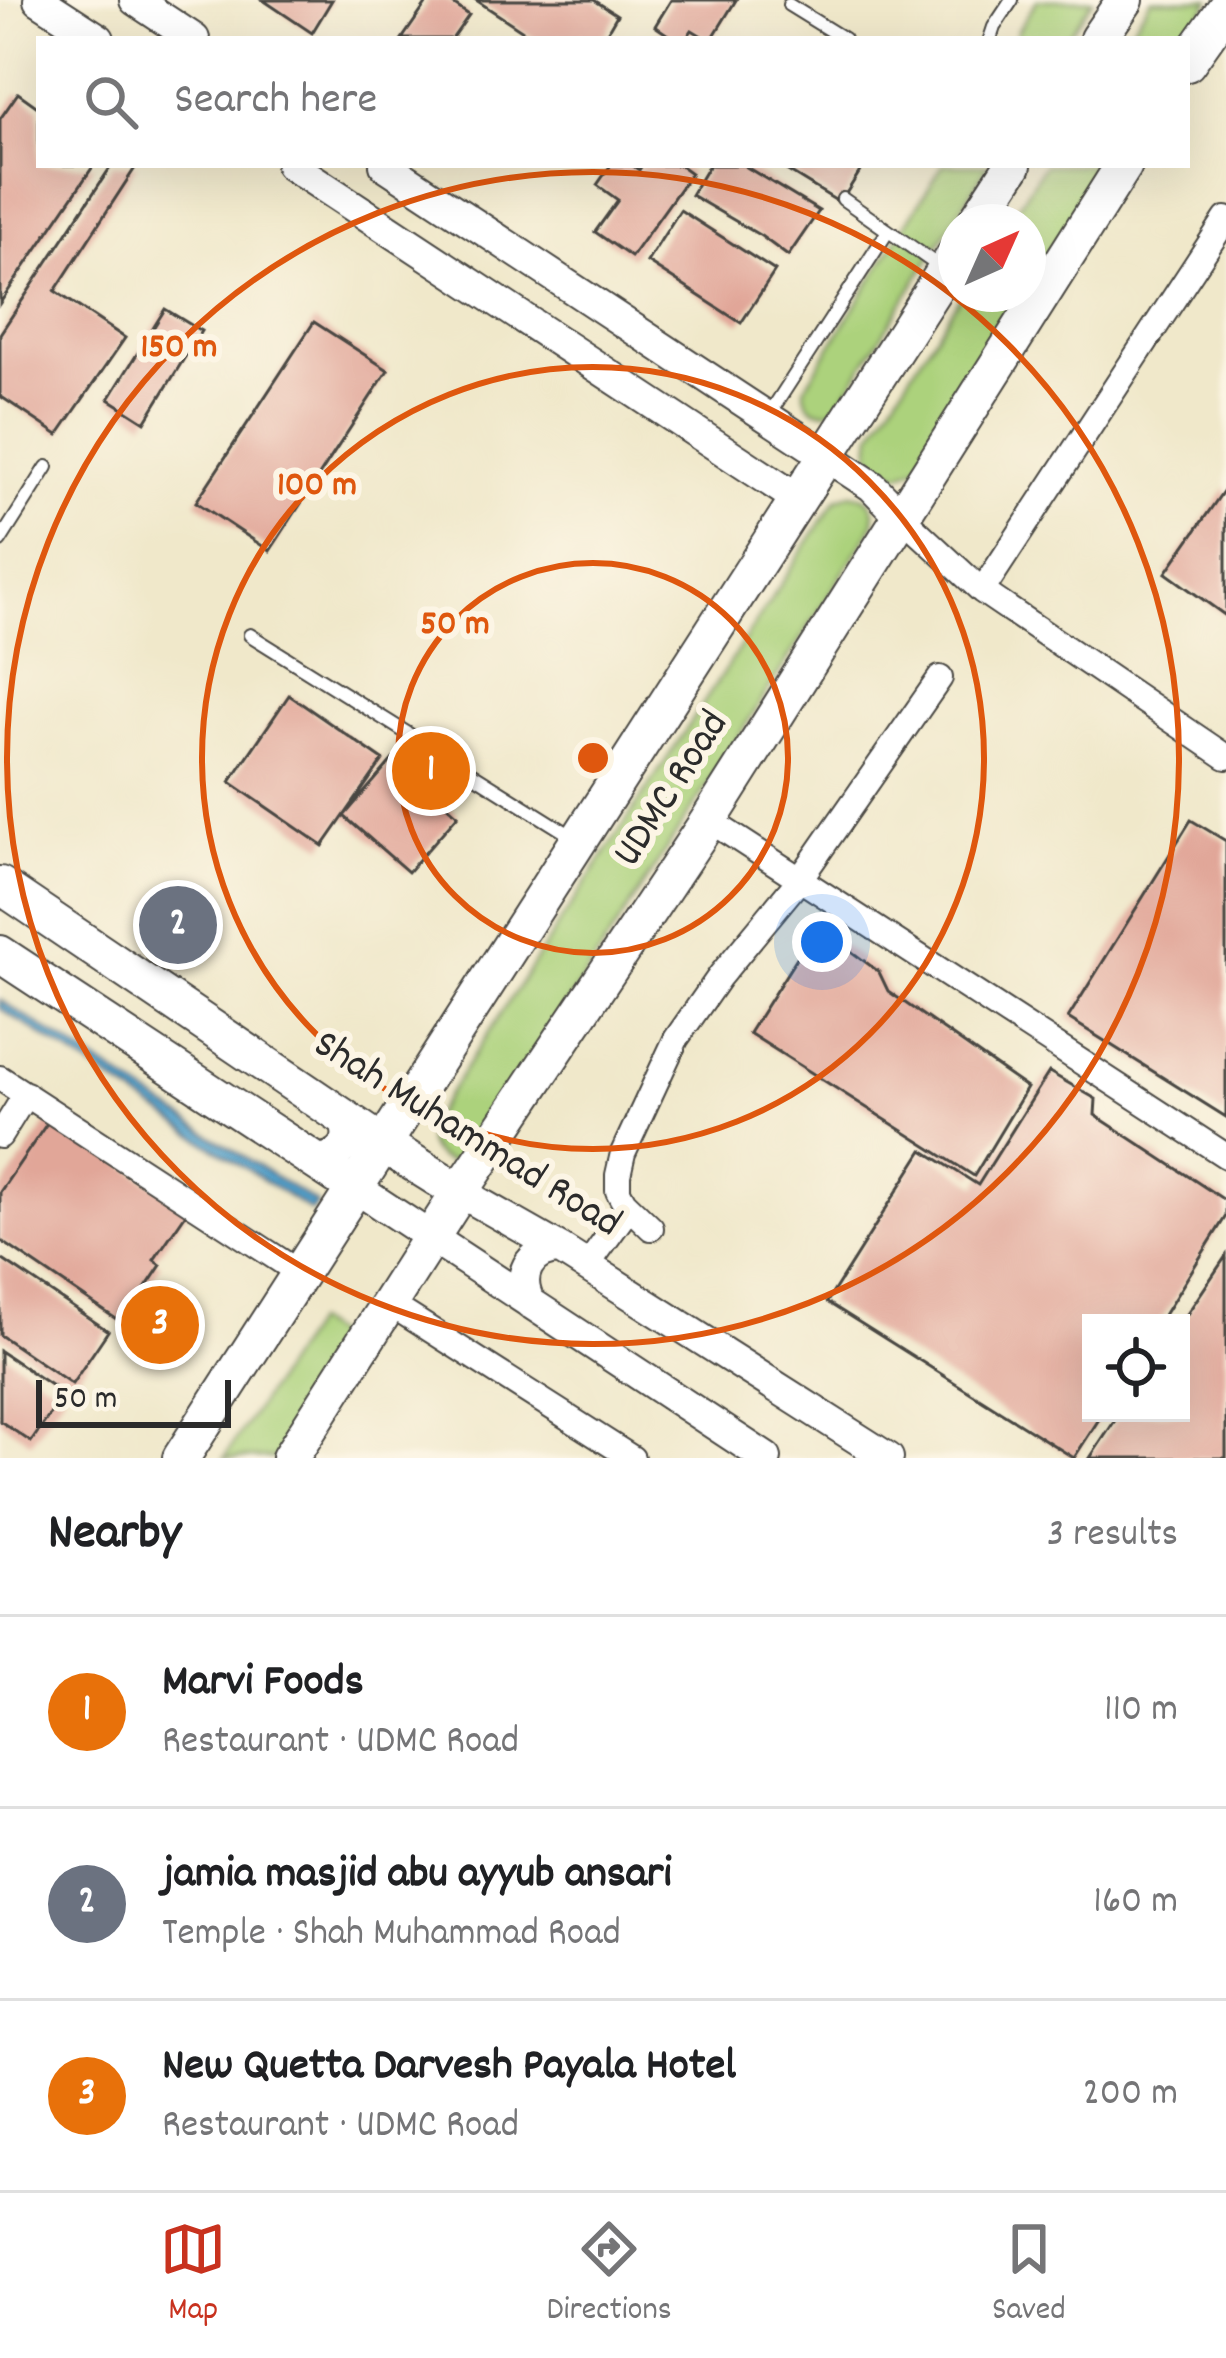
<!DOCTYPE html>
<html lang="en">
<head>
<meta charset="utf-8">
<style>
  body { margin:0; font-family:Dekko,sans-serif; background:#f2f2f2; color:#202124 }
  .controls { position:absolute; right:36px; bottom:36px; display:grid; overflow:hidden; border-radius:0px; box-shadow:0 12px 48px #0002 }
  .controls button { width:108px; height:108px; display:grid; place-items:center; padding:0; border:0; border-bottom:3px solid #e0e0e0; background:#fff; color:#202124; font:60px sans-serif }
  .compass { position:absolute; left:938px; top:204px; width:108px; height:108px; border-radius:50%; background:#fff; box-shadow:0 12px 48px #0002; rotate:45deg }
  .scale { position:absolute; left:36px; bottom:30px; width:195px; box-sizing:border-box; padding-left:12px; border:6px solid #2b2b2b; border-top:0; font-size:33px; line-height:42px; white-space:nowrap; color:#2b2b2b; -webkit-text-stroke:9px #fcf5e5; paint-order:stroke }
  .you { position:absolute; left:822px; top:942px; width:42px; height:42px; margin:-30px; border:9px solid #fff; border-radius:50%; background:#1a73e8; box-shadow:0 0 0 18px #1a73e833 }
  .badge { display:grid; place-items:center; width:78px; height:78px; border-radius:50%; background:#c8321e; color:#fff; font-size:39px; font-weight:700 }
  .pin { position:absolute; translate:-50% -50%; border:6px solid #fff; box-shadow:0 3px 12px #0006 }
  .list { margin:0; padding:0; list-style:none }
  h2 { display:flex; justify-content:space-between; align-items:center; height:156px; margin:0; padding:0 48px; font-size:51px }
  h2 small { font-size:39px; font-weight:400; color:#757577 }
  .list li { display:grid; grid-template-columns:78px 1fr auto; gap:36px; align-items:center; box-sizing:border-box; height:192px; padding:0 48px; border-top:3px solid #e0e0e0 }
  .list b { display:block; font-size:45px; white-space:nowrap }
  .list p { margin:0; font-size:39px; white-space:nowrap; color:#757577 }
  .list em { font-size:39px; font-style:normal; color:#757577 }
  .icon { flex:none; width:66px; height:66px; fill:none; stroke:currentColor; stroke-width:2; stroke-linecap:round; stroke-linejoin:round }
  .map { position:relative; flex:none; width:1226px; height:1458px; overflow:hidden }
  .search { position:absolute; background:#fff; box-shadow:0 12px 48px #0002; left:36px; right:36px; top:36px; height:132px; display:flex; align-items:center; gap:30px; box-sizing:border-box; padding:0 42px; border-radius:0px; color:#757577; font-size:45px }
  .sheet { height:732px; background:#fff }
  nav { display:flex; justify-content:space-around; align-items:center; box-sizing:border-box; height:168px; border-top:3px solid #e0e0e0; background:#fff; font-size:33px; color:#757577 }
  nav a { display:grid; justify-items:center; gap:6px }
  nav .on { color:#c8321e }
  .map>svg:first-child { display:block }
  .green { fill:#acd27b; stroke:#6c7e53; stroke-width:3 }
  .water { fill:#53a2cd; stroke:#3f667c; stroke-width:3 }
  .building { fill:#e1a698 }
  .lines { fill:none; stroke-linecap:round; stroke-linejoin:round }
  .service-casing { stroke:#494743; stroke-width:16 }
  .minor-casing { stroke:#494743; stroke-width:28 }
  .tertiary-casing { stroke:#494743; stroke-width:34 }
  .secondary-casing { stroke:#494743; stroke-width:40 }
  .service { stroke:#fff; stroke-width:12 }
  .minor { stroke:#fff; stroke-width:24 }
  .tertiary { stroke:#fff; stroke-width:30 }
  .secondary { stroke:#fff; stroke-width:36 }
  .ring { fill:none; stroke:#df570e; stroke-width:6 }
  .labels { text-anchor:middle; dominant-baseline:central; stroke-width:12; stroke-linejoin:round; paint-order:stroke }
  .street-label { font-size:42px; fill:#2b2b2b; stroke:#fcf5e5 }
  .centre { fill:#df570e; stroke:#fcf5e5; stroke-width:6 }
  .ring-label { font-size:36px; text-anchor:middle; font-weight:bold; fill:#df570e; stroke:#fcf5e5; stroke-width:12; stroke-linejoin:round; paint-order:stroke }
</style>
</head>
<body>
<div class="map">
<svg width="1226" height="1458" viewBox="0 0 1226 1458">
  <rect width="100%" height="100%" fill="#fcf5e5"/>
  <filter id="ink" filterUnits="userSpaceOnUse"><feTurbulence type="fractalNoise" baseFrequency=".00833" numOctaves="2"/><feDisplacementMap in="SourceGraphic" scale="24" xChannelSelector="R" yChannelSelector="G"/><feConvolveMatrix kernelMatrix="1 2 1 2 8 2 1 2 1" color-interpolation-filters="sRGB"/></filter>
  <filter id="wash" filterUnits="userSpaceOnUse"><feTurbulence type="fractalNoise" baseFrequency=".004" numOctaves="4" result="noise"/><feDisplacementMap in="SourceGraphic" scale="48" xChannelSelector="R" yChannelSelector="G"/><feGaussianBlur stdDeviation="2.7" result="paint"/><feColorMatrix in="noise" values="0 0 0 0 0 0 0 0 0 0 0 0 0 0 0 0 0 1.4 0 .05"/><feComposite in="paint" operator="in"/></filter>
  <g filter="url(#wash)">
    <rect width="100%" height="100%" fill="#f0e8ca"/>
    <!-- green -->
    <path class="green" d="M1037,0H1093L1066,39H1017V32Z
      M1151,0H1210L1187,39H1125Z
      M943,165H988L838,406C821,418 803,407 805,387Z
      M1044,165H1113L918,466L900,474L882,469L870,453L872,434L962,294H1028V222H1008Z
      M851,493C871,495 881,512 870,531L468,1159C442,1168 423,1152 428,1125L832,506L837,499Z
      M313,1322L350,1346L277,1458H224Z"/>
    <!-- water -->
    <path class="water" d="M0,1000L317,1204L311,1211L0,1008Z"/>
    <g id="blocks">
      <!-- building -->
      <path class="building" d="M263,0H332L312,33Z
        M429,0H447L469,15L452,39H402Z
        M476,0H594L617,15L603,39H535Z
        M671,0H736L712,39H707L692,30L686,39H674L655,26Z
        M18,93L39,108V165H94L0,303V119Z
        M112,165H137L55,291L125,338L58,435L0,396V334Z
        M611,165H632L639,170L642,165H680L691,173L631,257L595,232L618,200L597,185Z
        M709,165H743L819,211L788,256L761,236L691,195Z
        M778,165H864L840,203Z
        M680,210L775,271L741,323L647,262Z
        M165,309L201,331L145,422L109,399Z
        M314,322L388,370L270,551L196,502Z
        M1226,487V616L1166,573Z
        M289,695L383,760L344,816L393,759L458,815L408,872L344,816L323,846L230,782Z
        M1191,820L1226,841V1117L1068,1018Z
        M817,926L879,972L888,991L1027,1088L974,1176L749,1033Z
        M1049,1072L1096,1099L1095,1115L1226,1201V1216L1159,1323H1091V1413H1103L1074,1458L827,1302L923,1150L978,1185Z
        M52,1116L189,1209L154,1260L161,1265L122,1323L0,1240V1192Z
        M1226,1256V1458H1090L1120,1413H1181V1323Z
        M0,1258L108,1331L72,1384L0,1335Z
        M0,1351L64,1394L31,1442L0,1421Z"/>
    </g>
  </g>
  <g filter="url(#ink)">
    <use href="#blocks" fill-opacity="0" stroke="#494743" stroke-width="3"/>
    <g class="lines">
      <!-- service casing -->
      <g class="service-casing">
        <path id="service" d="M789,5L844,39
          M990,39L994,27L1012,0
          M843,199L940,267
          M768,416L888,231
          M0,541L47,467
          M250,635L575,838"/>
      </g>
      <!-- minor casing -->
      <g class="minor-casing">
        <path id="minor" d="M901,516L982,591L1226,757
          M982,591L1226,219
          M709,820L1226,1156
          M0,1078L298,1272
          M0,1136L26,1094
          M651,1228L624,1202L618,1191V1175L623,1153L676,1039L720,976L800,879L940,678
          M587,1266L628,1209
          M390,1304L632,1458"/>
      </g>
      <!-- tertiary casing -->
      <g class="tertiary-casing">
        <path id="tertiary" d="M39,0L99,39
          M135,0L194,39
          M291,165L799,500
          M385,165L872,486L901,516
          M314,1160C344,1159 358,1137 338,1112
          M356,1188L766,1458
          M460,1192L560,1249L888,1458
          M530,1303C516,1276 528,1250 560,1249"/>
      </g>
      <!-- secondary casing -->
      <g class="secondary-casing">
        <path id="secondary" d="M1098,39L1125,0
          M1187,63L1226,8
          M976,222L1013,165
          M0,885L383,1144L460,1192
          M0,954L356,1188
          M181,1458L956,254
          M290,1458L460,1192L709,820L1124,165"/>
      </g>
      <!-- service -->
      <use href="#service" class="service"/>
      <!-- minor -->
      <use href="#minor" class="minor"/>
      <!-- tertiary -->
      <use href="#tertiary" class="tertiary"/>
      <!-- secondary -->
      <use href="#secondary" class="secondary"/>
    </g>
  </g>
  <!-- distance rings -->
  <g class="ring">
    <circle cx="593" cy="758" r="195"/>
    <circle cx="593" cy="758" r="391"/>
    <circle cx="593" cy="758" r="586"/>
  </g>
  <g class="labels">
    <!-- street labels -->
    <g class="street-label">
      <text transform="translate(673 790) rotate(-57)">UDMC Road</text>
      <text transform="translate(466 1136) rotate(32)">Shah Muhammad Road</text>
    </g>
  </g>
  <circle cx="593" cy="758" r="18" class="centre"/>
  <g class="ring-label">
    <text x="179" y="356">150 m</text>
    <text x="317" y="494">100 m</text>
    <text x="455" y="633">50 m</text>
  </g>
</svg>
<div class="controls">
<button><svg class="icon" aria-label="locate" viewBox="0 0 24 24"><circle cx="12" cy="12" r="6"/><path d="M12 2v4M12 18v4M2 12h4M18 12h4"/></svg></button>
</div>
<svg class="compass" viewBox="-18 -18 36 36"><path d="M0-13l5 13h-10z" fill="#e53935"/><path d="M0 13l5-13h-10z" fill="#757577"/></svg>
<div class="scale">50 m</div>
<div class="you"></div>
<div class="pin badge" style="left:431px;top:771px;background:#e8710a">1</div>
<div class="pin badge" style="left:178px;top:925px;background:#6b7280">2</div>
<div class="pin badge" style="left:160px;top:1325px;background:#e8710a">3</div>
<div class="search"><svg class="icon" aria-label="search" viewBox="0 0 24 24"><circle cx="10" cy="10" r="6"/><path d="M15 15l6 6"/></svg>Search here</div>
</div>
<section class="sheet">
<h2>Nearby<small>3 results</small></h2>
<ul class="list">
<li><span class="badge" style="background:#e8710a">1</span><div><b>Marvi Foods</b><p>Restaurant · UDMC Road</p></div><em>110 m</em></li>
<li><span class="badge" style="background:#6b7280">2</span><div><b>jamia masjid abu ayyub ansari</b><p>Temple · Shah Muhammad Road</p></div><em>160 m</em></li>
<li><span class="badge" style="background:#e8710a">3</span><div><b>New Quetta Darvesh Payala Hotel</b><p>Restaurant · UDMC Road</p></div><em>200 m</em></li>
</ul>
</section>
<nav>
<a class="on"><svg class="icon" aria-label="map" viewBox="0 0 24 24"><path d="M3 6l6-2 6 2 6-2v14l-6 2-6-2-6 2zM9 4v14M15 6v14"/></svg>Map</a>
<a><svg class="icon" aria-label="directions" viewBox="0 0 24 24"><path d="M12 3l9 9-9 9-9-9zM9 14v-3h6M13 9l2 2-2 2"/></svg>Directions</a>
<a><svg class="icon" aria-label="saved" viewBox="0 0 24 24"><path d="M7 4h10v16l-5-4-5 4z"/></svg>Saved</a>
</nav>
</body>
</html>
